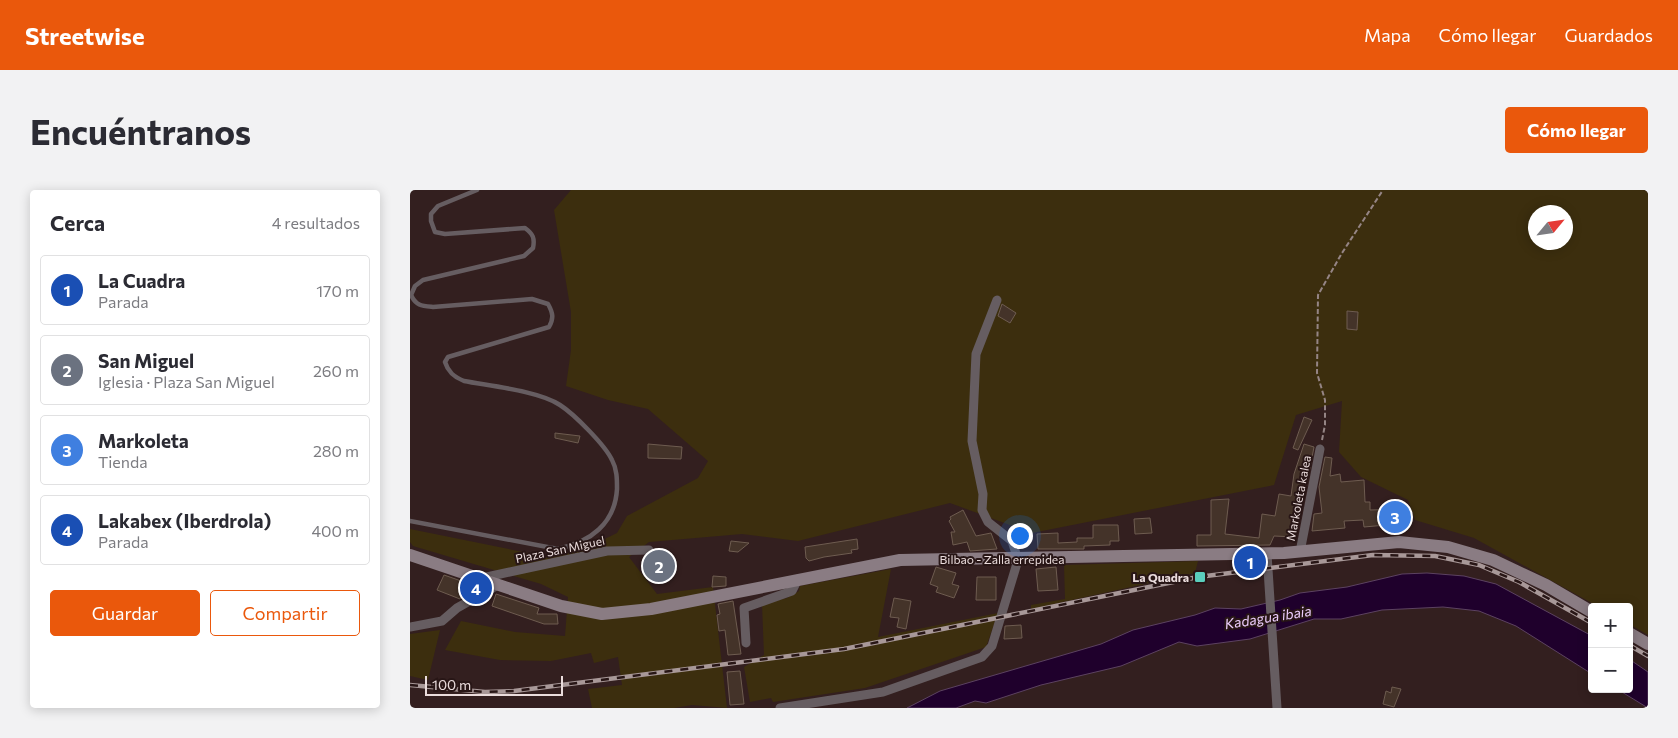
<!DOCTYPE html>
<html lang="es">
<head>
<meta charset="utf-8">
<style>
  body { margin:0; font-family:Commissioner,sans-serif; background:#f2f2f3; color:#2b2b33 }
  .controls { position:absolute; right:15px; bottom:15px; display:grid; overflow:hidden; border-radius:5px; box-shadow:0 2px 12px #0003 }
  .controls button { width:45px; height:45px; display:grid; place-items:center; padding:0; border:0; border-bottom:1px solid #e1e1e2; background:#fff; color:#2b2b33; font:25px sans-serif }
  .compass { position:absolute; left:1118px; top:15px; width:45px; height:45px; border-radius:50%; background:#fff; box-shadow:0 2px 12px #0003; rotate:61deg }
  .scale { position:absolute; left:15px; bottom:12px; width:138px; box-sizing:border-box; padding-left:5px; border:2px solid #eadcdc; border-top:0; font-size:14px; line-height:18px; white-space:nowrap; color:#eadcdc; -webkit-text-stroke:4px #281616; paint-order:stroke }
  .you { position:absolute; left:609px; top:345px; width:18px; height:18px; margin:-12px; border:4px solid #fff; border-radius:50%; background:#1a73e8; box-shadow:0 0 0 8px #1a73e833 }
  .badge { display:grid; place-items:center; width:32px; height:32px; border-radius:50%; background:#ea580c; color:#fff; font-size:16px; font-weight:700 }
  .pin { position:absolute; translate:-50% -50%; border:2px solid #fff; box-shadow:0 1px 5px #0006 }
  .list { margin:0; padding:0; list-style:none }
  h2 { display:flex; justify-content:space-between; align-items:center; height:65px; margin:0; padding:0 20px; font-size:21px }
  h2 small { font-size:16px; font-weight:400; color:#7c7c81 }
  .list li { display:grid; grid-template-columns:32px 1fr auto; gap:15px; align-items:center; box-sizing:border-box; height:70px; margin:0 10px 10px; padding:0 10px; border:1px solid #e1e1e2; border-radius:5px }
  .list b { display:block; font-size:19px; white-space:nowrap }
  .list p { margin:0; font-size:16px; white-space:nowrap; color:#7c7c81 }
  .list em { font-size:16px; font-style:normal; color:#7c7c81 }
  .actions { display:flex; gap:10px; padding:15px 20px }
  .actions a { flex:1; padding:11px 0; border:1px solid #ea580c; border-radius:5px; text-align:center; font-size:18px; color:#ea580c }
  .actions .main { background:#ea580c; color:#fff }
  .map { position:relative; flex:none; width:1238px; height:518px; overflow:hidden; border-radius:5px }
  header { display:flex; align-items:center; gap:30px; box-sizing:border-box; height:70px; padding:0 25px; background:#ea580c; color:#fff }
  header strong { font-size:24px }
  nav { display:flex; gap:28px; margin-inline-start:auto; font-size:18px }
  .intro { display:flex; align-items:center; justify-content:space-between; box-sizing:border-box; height:120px; padding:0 30px }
  h1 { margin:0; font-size:35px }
  .button { padding:12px 22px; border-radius:5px; background:#ea580c; color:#fff; font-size:18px; font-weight:700 }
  main { display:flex; gap:30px; padding:0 30px }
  aside { flex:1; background:#fff; border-radius:5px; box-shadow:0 2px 12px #0003 }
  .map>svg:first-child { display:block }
  .green { fill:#3c2e0e; fill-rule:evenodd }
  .water { fill:#1f002c; stroke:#5c4261 }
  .building { fill:#443329; stroke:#6e5c50 }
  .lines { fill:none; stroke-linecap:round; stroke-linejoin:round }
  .path { stroke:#958585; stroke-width:2; stroke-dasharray:5 2.5; stroke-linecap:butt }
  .lane { stroke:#665d61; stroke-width:4.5 }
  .street { stroke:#665d61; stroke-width:9 }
  .secondary { stroke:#8a7c83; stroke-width:12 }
  .rail-casing { stroke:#a89898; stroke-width:4.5 }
  .rail { stroke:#281616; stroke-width:2.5; stroke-dasharray:8; stroke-linecap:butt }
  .poi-dot { fill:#5acebd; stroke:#281616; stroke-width:2 }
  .labels { text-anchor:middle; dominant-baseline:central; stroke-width:4; stroke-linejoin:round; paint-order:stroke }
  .street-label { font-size:12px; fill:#eadcdc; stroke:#281616 }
  .poi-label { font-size:12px; font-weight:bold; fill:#eadcdc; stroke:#281616; text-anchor:end }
  .water-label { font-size:14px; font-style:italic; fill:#eccdfc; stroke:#281616 }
</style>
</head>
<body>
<header>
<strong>Streetwise</strong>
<nav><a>Mapa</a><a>Cómo llegar</a><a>Guardados</a></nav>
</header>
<div class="intro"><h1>Encuéntranos</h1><a class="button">Cómo llegar</a></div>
<main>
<aside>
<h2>Cerca<small>4 resultados</small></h2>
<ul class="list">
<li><span class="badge" style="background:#1a4fb4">1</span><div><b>La Cuadra</b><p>Parada</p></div><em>170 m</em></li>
<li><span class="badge" style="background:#6b7280">2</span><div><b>San Miguel</b><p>Iglesia · Plaza San Miguel</p></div><em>260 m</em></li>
<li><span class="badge" style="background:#3f7fe0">3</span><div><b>Markoleta</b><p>Tienda</p></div><em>280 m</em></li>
<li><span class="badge" style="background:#1a4fb4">4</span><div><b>Lakabex (Iberdrola)</b><p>Parada</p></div><em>400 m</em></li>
</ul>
<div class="actions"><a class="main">Guardar</a><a>Compartir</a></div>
</aside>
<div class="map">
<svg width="1238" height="518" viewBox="0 0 1238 518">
  <rect width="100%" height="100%" fill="#331f1f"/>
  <!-- green -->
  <path class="green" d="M161,0H1238V445L1219,434V417H1189L1064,348L1005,330L998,310L951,287L929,262L932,211L886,225L864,295L622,343L540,313L388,351L332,344L239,352L219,367L247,404L303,397L317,518L282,515L264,518H182L178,499L212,495L208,467L184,473L181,463L141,471L90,470L35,460L51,431L105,442L155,446L158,407L131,394L3,356L0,352V339L138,367L174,359L207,343L217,326L288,288L298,271L238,219L198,210L156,196L161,160V122L144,20ZM1126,22H1156V52H1126Z
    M788,371L785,383L621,419V415L655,409L654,375Z
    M481,379L468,447L588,423L576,457L455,498L363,512L361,508L340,512L334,477L354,465L352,414L377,408L389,401L390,396Z
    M30,440L18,490L0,486V444Z"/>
  <!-- water -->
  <path class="water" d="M1017,383L1054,386L1086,394L1182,446V484L1106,436L1069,421L1033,417L972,420L931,429H904L840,449L787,456L769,452L711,476L631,495L576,513L565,511L546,518H497L530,501L691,454L723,440L785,425L805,418L831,419L870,410L890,403L937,397L992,384Z
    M1219,469L1238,482V518L1207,499H1219Z"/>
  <!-- building -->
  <path class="building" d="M592,114L606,123L600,133L588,126Z
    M937,121L948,122L947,140L937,139Z
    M894,227L902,230L888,260L883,258Z
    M145,243L170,246L168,253L145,248Z
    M238,254L272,257L271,269L238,268Z
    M894,254L904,257L897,293H894L886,347L864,346L860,355L787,356V345H801V310L819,309L815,344L849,348L852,324L865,326L869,304L881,306L884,284Z
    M915,267L922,268L920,286L930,284L931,292L954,290L955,312H960V320L997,319L998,333L954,337L953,330L934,331L935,338L902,341L904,324L912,323L909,297Z
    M553,320L566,346L581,343L587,359L560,361L557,352L543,355L541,342H545L539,331L541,329L540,327Z
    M740,328L742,343L725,344L724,329Z
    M683,335H708L709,351H700V355L674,356V359H628L627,344L648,343V353L667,352V348H683Z
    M447,349L448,359L441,360L442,363L414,367L399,371L396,368L395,357Z
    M321,351L339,353L328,362L319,361Z
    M248,360L256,371L260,368L264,375L261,377L264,381L253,391L249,387L245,389L236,375L240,372L237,367Z
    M526,377L546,383L542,394L549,396L544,408L526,402L528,397L520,394Z
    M646,377L648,400L628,401L626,379Z
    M34,385L57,393L50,409L27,400Z
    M303,386L316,387V396L302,397Z
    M567,387H586V410H566Z
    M86,404L129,418L127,424H147L148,434H134L82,416Z
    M484,408L501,411L496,439L487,437L489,428L480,427Z
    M323,411L331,464L318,465L315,440L309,441L307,425L310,424L308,414Z
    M611,435L612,448L594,449L595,436Z
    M330,481L334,514L320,515L317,482Z
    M982,497L991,499L984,517L973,514L976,501L981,503Z"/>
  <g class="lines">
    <!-- path -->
    <path class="path" d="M912,250L915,235V210L907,183L908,105L932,63L973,0"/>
    <!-- lane -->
    <path class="lane" d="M0,331L148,359C180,352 205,334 207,299C207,289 207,279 202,270C195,255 164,224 150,215C129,201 80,196 54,191C44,187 38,182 35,172L38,167L139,137C144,128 143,123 138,114L122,109L23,117C12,116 6,116 1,105L5,96L13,90L114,66L123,58C125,48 123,44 115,38L35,44L25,42L21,31V24L28,16L67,0"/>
    <!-- street -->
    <path class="street" d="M890,362L910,259
      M857,364L867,518
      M72,388L197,361L239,360
      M0,437L32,431L47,418L86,396
      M336,453L334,418L382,401L388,389
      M370,518L473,502L572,467L582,456L608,370L602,351L578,332L572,320L573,304L562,251L566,164L587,110"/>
    <!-- secondary -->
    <path class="secondary" d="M0,365L151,416L192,424L241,419L490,370L874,363L989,352L1038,357L1083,370L1136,395L1182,422
      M1219,443L1238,454"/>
    <!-- rail casing -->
    <g class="rail-casing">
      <path id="rail" d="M1219,455L1238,466
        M0,495L75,502L104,501L434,459L788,387L963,365L1025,366L1069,375L1109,392L1182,433"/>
    </g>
    <!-- rail -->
    <use href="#rail" class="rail"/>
  </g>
  <!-- markers -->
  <rect class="poi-dot" x="784" y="381" width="12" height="12" rx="2.5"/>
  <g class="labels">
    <!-- street labels -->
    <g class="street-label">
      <text transform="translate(888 308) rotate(-79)">Markoleta kalea</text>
      <text transform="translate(150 359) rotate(-12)">Plaza San Miguel</text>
      <text x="592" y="369">Bilbao - Zalla errepidea</text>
    </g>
    <!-- poi labels -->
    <g class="poi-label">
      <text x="779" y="387">La Quadra</text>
    </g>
    <!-- water labels -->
    <g class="water-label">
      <text transform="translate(858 427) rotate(-9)">Kadagua ibaia</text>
    </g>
  </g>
</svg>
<div class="controls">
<button>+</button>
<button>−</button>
</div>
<svg class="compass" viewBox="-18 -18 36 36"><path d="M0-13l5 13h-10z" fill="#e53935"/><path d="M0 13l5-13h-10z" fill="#7c7c81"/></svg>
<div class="scale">100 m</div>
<div class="you"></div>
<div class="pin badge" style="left:840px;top:372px;background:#1a4fb4">1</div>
<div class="pin badge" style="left:249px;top:376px;background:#6b7280">2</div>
<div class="pin badge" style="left:985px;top:327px;background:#3f7fe0">3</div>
<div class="pin badge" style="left:66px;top:398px;background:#1a4fb4">4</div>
</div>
</main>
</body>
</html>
